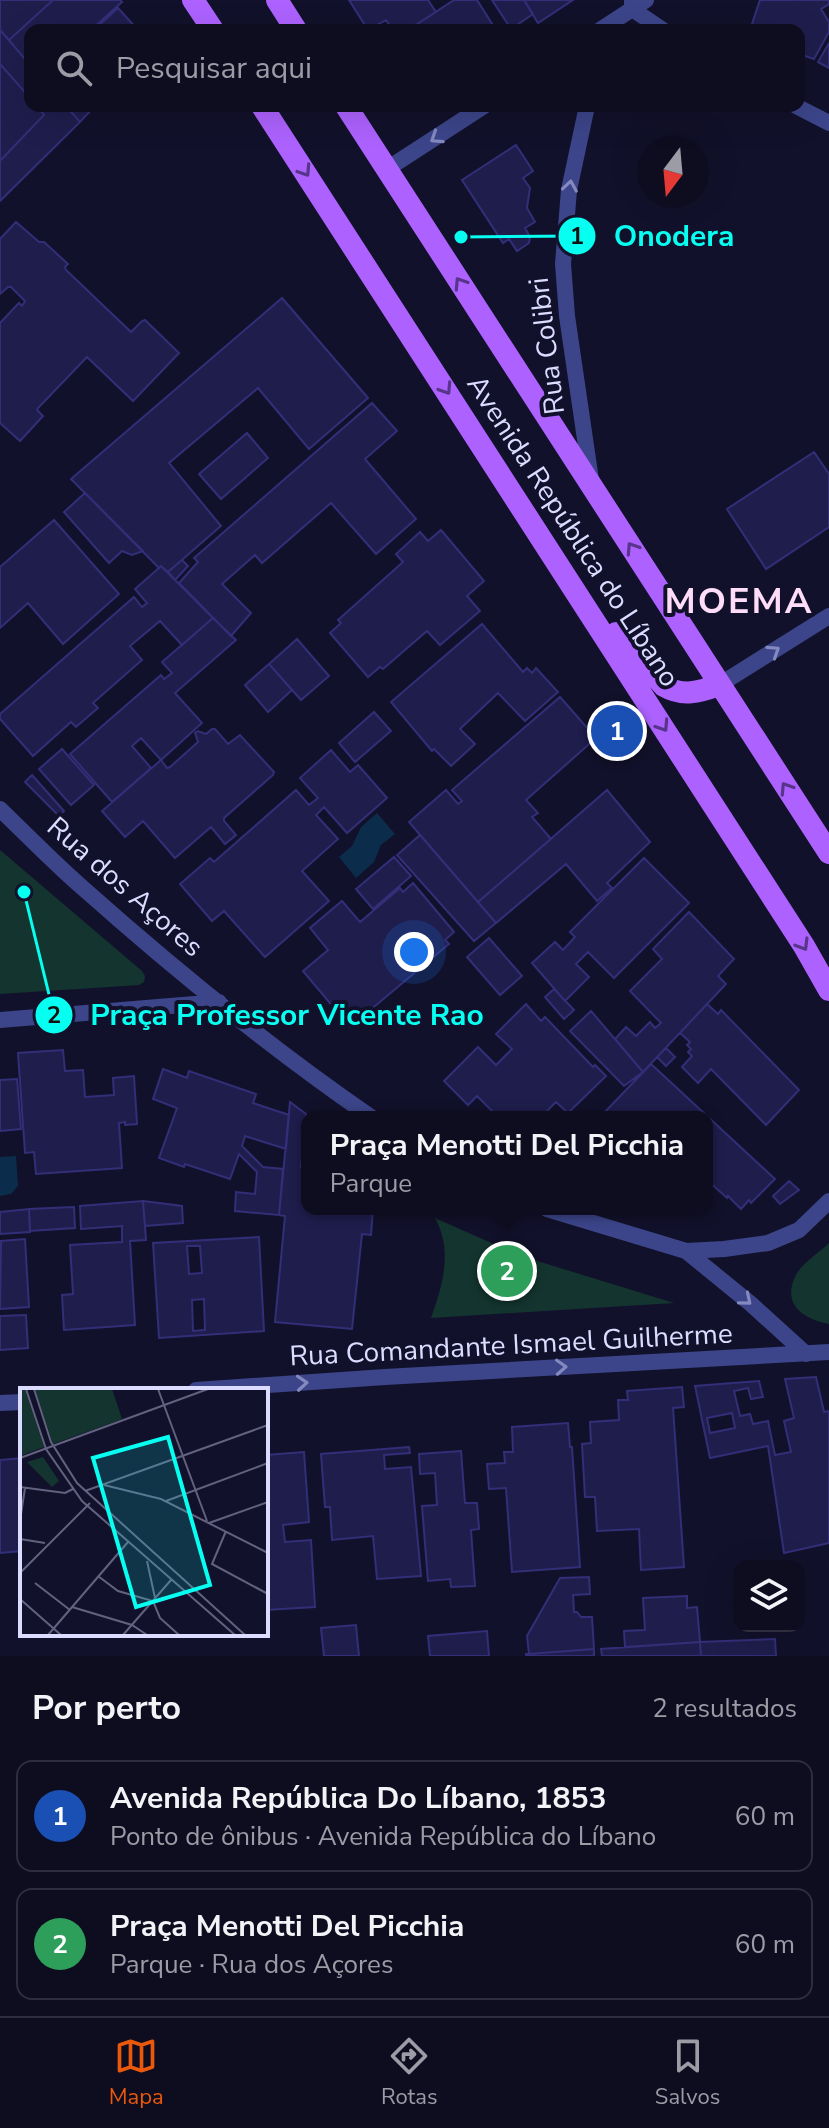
<!DOCTYPE html>
<html lang="pt">
<head>
<meta charset="utf-8">
<style>
  body { margin:0; font-family:"Nunito Sans",sans-serif; background:#171629; color:#f1f3f6 }
  .controls { position:absolute; right:24px; bottom:24px; display:grid; overflow:hidden; border-radius:16px; box-shadow:0 8px 32px #0002 }
  .controls button { width:72px; height:72px; display:grid; place-items:center; padding:0; border:0; border-bottom:2px solid #2e2d3e; background:#0e0d20; color:#f1f3f6; font:40px sans-serif }
  .compass { position:absolute; left:637px; top:136px; width:72px; height:72px; border-radius:50%; background:#0e0d20; box-shadow:0 8px 32px #0002; rotate:196deg }
  .you { position:absolute; left:414px; top:952px; width:28px; height:28px; margin:-20px; border:6px solid #fff; border-radius:50%; background:#1a73e8; box-shadow:0 0 0 12px #1a73e833 }
  .badge { display:grid; place-items:center; width:52px; height:52px; border-radius:50%; background:#ea580c; color:#fff; font-size:26px; font-weight:700 }
  .pin { position:absolute; translate:-50% -50%; border:4px solid #fff; box-shadow:0 2px 8px #0006 }
  .popup { position:absolute; left:301px; top:1111px; width:412px; height:104px; box-sizing:border-box; display:grid; place-content:center; border-radius:16px; background:#0e0d20; filter:drop-shadow(0 2px 6px #0005); font-size:26px; white-space:nowrap; color:#9b9ca5 }
  .popup b { font-size:30px; color:#f1f3f6 }
  .popup::after { content:''; position:absolute; left:50%; top:100%; margin-left:-16px; border:16px solid transparent; border-top-color:#0e0d20 }
  .list { margin:0; padding:0; list-style:none }
  h2 { display:flex; justify-content:space-between; align-items:center; height:104px; margin:0; padding:0 32px; font-size:34px }
  h2 small { font-size:26px; font-weight:400; color:#9b9ca5 }
  .list li { display:grid; grid-template-columns:52px 1fr auto; gap:24px; align-items:center; box-sizing:border-box; height:112px; margin:0 16px 16px; padding:0 16px; border:2px solid #2e2d3e; border-radius:16px }
  .list b { display:block; font-size:30px; white-space:nowrap }
  .list p { margin:0; font-size:26px; white-space:nowrap; color:#9b9ca5 }
  .list em { font-size:26px; font-style:normal; color:#9b9ca5 }
  .icon { flex:none; width:44px; height:44px; fill:none; stroke:currentColor; stroke-width:2; stroke-linecap:round; stroke-linejoin:round }
  .map { position:relative; flex:none; width:829px; height:1656px; overflow:hidden }
  .search { position:absolute; background:#0e0d20; box-shadow:0 8px 32px #0002; left:24px; right:24px; top:24px; height:88px; display:flex; align-items:center; gap:20px; box-sizing:border-box; padding:0 28px; border-radius:16px; color:#9b9ca5; font-size:30px }
  .sheet { height:360px; background:#0e0d20 }
  nav { display:flex; justify-content:space-around; align-items:center; box-sizing:border-box; height:112px; border-top:2px solid #2e2d3e; background:#0e0d20; font-size:22px; color:#9b9ca5 }
  nav a { display:grid; justify-items:center; gap:4px }
  nav .on { color:#ea580c }
  .map>svg:first-child { display:block }
  .green { fill:#14352f }
  .water { fill:#0b2c4a }
  .building { fill:#1f1d4c; stroke:#322f78; stroke-width:2; fill-rule:evenodd }
  .lines { fill:none; stroke-linecap:round; stroke-linejoin:round }
  .minor { stroke:#3c458a; stroke-width:16 }
  .primary { stroke:#ad62ff; stroke-width:22 }
  .oneway { stroke:#8489bf }
  .oneway2 { stroke:#58358a }
  .labels { text-anchor:middle; dominant-baseline:central; stroke-width:8; stroke-linejoin:round; paint-order:stroke }
  .street-label { font-size:28px; fill:#dbdcff; stroke:#12112b }
  .district-label { font-size:36px; font-weight:bold; letter-spacing:2px; fill:#ffddf8; stroke:#12112b }
  .inset-road { fill:none; stroke:#626280; stroke-width:2 }
  .view { fill:#07fff2; fill-opacity:0.15; stroke:#07fff2; stroke-width:4 }
  .inset-edge { fill:none; stroke:#dbdcff; stroke-width:4 }
  .leader { fill:none; stroke:#07fff2; stroke-width:3 }
  .callout-dot { fill:#07fff2; stroke:#12112b; stroke-width:3 }
  .mark-label { font-size:24px; text-anchor:middle; font-weight:bold; fill:#111 }
  .callout-label { font-size:30px; text-anchor:middle; font-weight:bold; fill:#07fff2; stroke:#12112b; stroke-width:8; stroke-linejoin:round; paint-order:stroke }
</style>
</head>
<body>
<div class="map">
<svg width="829" height="1656" viewBox="0 0 829 1656">
  <rect width="100%" height="100%" fill="#12112b"/>
  <!-- green -->
  <path class="green" d="M0,850L142,971L145,976L144,982L139,985L0,994Z
    M435,1218L521,1256L674,1303L431,1318C443,1284 453,1251 435,1218Z
    M829,1243V1324C803,1319 781,1304 796,1275C803,1262 819,1253 829,1243Z"/>
  <!-- water -->
  <path class="water" d="M377,813L395,834L381,845L374,862L356,878L339,857L352,846L361,827Z
    M16,1156L18,1186L11,1194L0,1196V1157Z"/>
  <!-- building -->
  <path class="building" d="M0,0H53L9,40L0,30Z
    M53,0H120L122,2L91,30H30V65L9,40Z
    M349,0H428L436,12L408,30H393L386,20L368,30Z
    M454,0H477L496,30H408Z
    M492,0H524L533,14L511,29Z
    M524,0H573L538,23Z
    M760,0H829V4L821,9L829,22V32L814,59L799,54V30H750Z
    M118,8L138,30H94Z
    M0,30L30,65V98L0,64Z
    M829,43V68L818,62Z
    M0,64L30,98V106H37L44,115L0,161Z
    M37,106H66L80,122L0,201V161L44,115Z
    M66,106H89L92,109L80,122Z
    M516,145L533,171L523,178L530,188L527,208L535,222L525,228L530,237L529,243L517,251L509,239L503,243L462,180Z
    M16,222L39,242H44L68,264L65,267L66,270L131,332L142,321L145,320L179,353L133,401L87,357L38,408L37,410L43,416L20,441L0,423V323L17,305L19,303L22,306L25,301L11,287H8L0,294V239Z
    M282,298L368,398L309,449L258,388L169,463L221,526L168,572L161,566L159,568L71,479Z
    M372,403L397,431L365,459L416,519L376,554L331,503L262,563L255,555L222,584L251,613L231,636L179,583L198,562L194,558Z
    M247,433L268,458L221,499L199,474Z
    M814,452L829,474V527L766,569L727,509Z
    M85,493L143,551L132,555L122,551L109,563L64,512Z
    M54,520L119,594L63,644L28,603L0,628V567Z
    M441,530L484,581L467,596L480,611L440,645L427,631L383,669L380,667L368,677L330,633L341,623L338,620L403,562L396,554L420,532L428,541Z
    M182,560L188,566L175,580L168,572Z
    M161,566L213,618L182,645L160,621L130,646L142,660L93,703L98,708L76,727L71,722L33,756L0,719V714L134,597L142,607L147,603L135,589Z
    M213,618L236,640L175,693L202,723L161,760L141,738L132,746L151,768L112,802L70,754L161,675L164,679L172,673L162,662Z
    M482,624L523,672L527,668L532,673L536,668L558,692L525,721L498,693L460,729L475,744L451,766L434,749L432,751L391,702Z
    M297,639L329,676L301,700L269,664Z
    M269,664L292,690L268,712L245,685Z
    M560,697L596,738L526,800L538,813L532,817L551,839L478,902L409,822L446,790L458,804L462,801L452,790Z
    M374,712L391,731L355,762L339,743Z
    M212,729H215L228,744L240,735L274,772L273,775L224,818V821L236,835L225,844L211,827L175,858L143,821L125,837L102,811L161,760L167,768L170,767L198,742L195,733L198,731L206,734Z
    M62,749L94,785L71,805L39,769Z
    M331,750L350,772L358,765L387,798L347,833L324,807L316,815L338,839L302,871L329,901L265,957L224,911L212,921L180,884L210,858L214,862L296,790L309,805L318,798L300,778Z
    M32,775L64,811L59,816L25,782Z
    M607,790L650,842L607,883L612,888L597,901L566,864L496,923L478,902Z
    M420,835L496,923L474,941L397,855Z
    M394,857L411,876L373,909L356,889Z
    M644,858L689,903L614,978L588,952L576,964L589,977L565,1001L532,963L555,942L563,950L575,937L570,932Z
    M413,883L454,932L445,940L449,944L350,1027L303,971L328,950L310,928L342,901L360,922L400,888L403,892Z
    M689,912L734,959L718,976L726,984L643,1072L615,1039L626,1027L636,1036L650,1022L655,1028L661,1023L630,991L662,959L653,949Z
    M489,938L522,976L500,995L467,957Z
    M554,989L574,1010L564,1019L545,997Z
    M526,1004L541,1021L545,1017L593,1067L595,1065L606,1076L568,1113L556,1102L541,1117H498L477,1096L468,1105L444,1081L478,1047L496,1065L512,1049L496,1034Z
    M707,1004L718,1014L721,1010L799,1090L766,1125L711,1069L698,1083L682,1067L692,1056L688,1052L691,1049L687,1045L690,1042L680,1033Z
    M591,1011L643,1072L624,1086L570,1031Z
    M666,1048L675,1057L666,1066L657,1057Z
    M63,1050L65,1071L83,1070L85,1097L114,1095L113,1078L134,1076L137,1124L125,1125V1122L119,1123L122,1168L36,1174L34,1152L25,1153L18,1053Z
    M651,1064L775,1179L751,1203L749,1200L741,1209L728,1196L727,1198L707,1180V1117H600Z
    M163,1069L187,1078L189,1071L256,1094L253,1103L289,1115L286,1149L245,1136L242,1146L263,1167L283,1169L279,1215L235,1211L236,1192L255,1194L257,1172L239,1154L230,1179L185,1164L184,1167L159,1158L177,1108L153,1099Z
    M17,1079L21,1129L0,1131V1080Z
    M290,1102L306,1114L301,1167L307,1168V1209H373L371,1235L362,1234L352,1329L275,1322L285,1216L279,1215Z
    M789,1181L799,1190L780,1204L773,1196Z
    M143,1201L146,1240L130,1241L135,1325L64,1330L62,1295L73,1294L70,1245L122,1242V1226L81,1229L80,1206Z
    M143,1201L182,1206L183,1223L145,1226Z
    M74,1207L75,1228L30,1231L29,1209Z
    M29,1209L30,1232L0,1234V1212Z
    M259,1237L264,1331L159,1338L153,1243ZM187,1246H200L202,1273L189,1274ZM204,1299L205,1330L193,1331L192,1300Z
    M25,1239L29,1307L0,1309L1,1241Z
    M26,1315L28,1348L0,1350V1316Z
    M816,1377L824,1412L829,1411V1543L784,1553L768,1446L710,1458L695,1386L759,1381L763,1397L751,1399L748,1388L734,1391L740,1416L750,1414L753,1424L768,1421L775,1455L791,1452L784,1421L794,1418L785,1379ZM732,1413L735,1428L710,1433L707,1418Z
    M682,1387L684,1407L673,1408L684,1567L641,1570L639,1529L597,1531L595,1497H585L582,1444L591,1443L590,1422L619,1420L618,1400H628L627,1391Z
    M568,1423L570,1447H572L580,1567L512,1572L506,1488L489,1489L487,1464L505,1463L504,1452H513L512,1427Z
    M409,1447L410,1453L384,1455L385,1469L411,1467L421,1576L377,1579L373,1536L332,1540L330,1507H325L321,1454Z
    M461,1451L465,1503H477L479,1529L471,1530L475,1586L451,1587L450,1579L428,1581L422,1506L437,1505L435,1473L420,1474L419,1454Z
    M304,1452L309,1522L283,1525L285,1542L311,1540L315,1607L266,1610V1455Z
    M22,1458V1551L0,1553V1460Z
    M589,1577L590,1594L573,1595L574,1612H577L581,1617H592L594,1649L529,1654L527,1636L560,1578Z
    M687,1596V1608L697,1607L700,1642L625,1647L624,1631L645,1630L643,1598Z
    M356,1625L359,1656H324L321,1628Z
    M487,1631L489,1656H430L428,1636Z
    M775,1639L776,1656H701L700,1642Z
    M700,1642L701,1656H602L601,1649Z
    M594,1649V1656H526V1654H529Z"/>
  <g class="lines">
    <!-- minor -->
    <path class="minor" d="M632,2V9L663,30
      M600,30L646,0
      M587,106L569,190L563,264L567,316L591,480
      M796,106L829,123
      M387,169L484,106
      M719,685L829,616
      M0,809C28,836 55,864 84,889C175,970 271,1048 371,1117
      M0,1020L219,1002
      M547,1209L686,1251L724,1249L768,1243L799,1230L829,1201
      M686,1251L751,1304L806,1354
      M196,1390L385,1377L829,1352
      M0,1403L22,1402"/>
    <!-- primary -->
    <path class="primary" d="M193,0L213,30
      M277,0L296,30
      M262,106L804,946L829,990
      M346,106L829,853
      M616,633L664,686C683,697 699,692 719,685"/>
  </g>
  <!-- one-way arrows -->
  <defs><path id="oneway-chevron" d="M-2-3.5L2.5 0L-2 3.5" fill="none" stroke-width="1.6" stroke-linecap="round" stroke-linejoin="round" transform="scale(2)"/></defs>
  <g class="oneway">
    <use href="#oneway-chevron" transform="translate(436 138) rotate(147)"/>
    <use href="#oneway-chevron" transform="translate(570 186) rotate(-81)"/>
    <use href="#oneway-chevron" transform="translate(774 651) rotate(-33)"/>
    <use href="#oneway-chevron" transform="translate(746 1300) rotate(40)"/>
    <use href="#oneway-chevron" transform="translate(561 1367) rotate(-3)"/>
    <use href="#oneway-chevron" transform="translate(302 1383) rotate(-4)"/>
  </g>
  <g class="oneway2">
    <use href="#oneway-chevron" transform="translate(305 171) rotate(57)"/>
    <use href="#oneway-chevron" transform="translate(460 283) rotate(-123)"/>
    <use href="#oneway-chevron" transform="translate(446 389) rotate(57)"/>
    <use href="#oneway-chevron" transform="translate(632 548) rotate(-123)"/>
    <use href="#oneway-chevron" transform="translate(663 726) rotate(57)"/>
    <use href="#oneway-chevron" transform="translate(786 788) rotate(-123)"/>
    <use href="#oneway-chevron" transform="translate(803 945) rotate(59)"/>
  </g>
  <g class="labels">
    <!-- street labels -->
    <g class="street-label">
      <text transform="translate(547 346) rotate(-97)">Rua Colibri</text>
      <text transform="translate(573 531) rotate(57)">Avenida República do Líbano</text>
      <text transform="translate(125 887) rotate(41)">Rua dos Açores</text>
      <text transform="translate(511 1345) rotate(-3)">Rua Comandante Ismael Guilherme</text>
    </g>
    <!-- district labels -->
    <g class="district-label">
      <text x="739" y="601">MOEMA</text>
    </g>
  </g>
  <!-- overview -->
  <g transform="translate(20 1388)">
    <rect width="248" height="248" fill="#12112b"/>
    <path d="M0,1H5L24,59L0,68ZM15,1H92L102,31L33,56ZM23,69L39,93L32,99L7,74Z" fill="#14352f"/>
    <path class="inset-road" d="M6,1L26,61L62,113L215,247M14,1L31,54L57,95L225,247M138,1L187,133M0,70L188,1M84,97L141,111L248,165M0,99L45,105L53,101M65,103L248,37M146,113L248,75M0,133L5,100M189,135L248,114M206,143L192,176L248,206M0,151L25,155M127,173L135,210M0,185L70,115M78,188L98,203L133,213L140,230L159,247M15,195L50,222M0,211L41,247M52,219L112,237L127,247M28,247L108,154M103,247L151,192"/>
    <path class="view" d="M148,49L190,197L116,219L73,70Z"/>
    <rect width="248" height="248" class="inset-edge"/>
  </g>
  <!-- callouts -->
  <path class="leader" d="M461 237L577 236M24 892L54 1015"/>
  <g class="callout-dot">
    <circle cx="461" cy="237" r="8"/>
    <circle cx="24" cy="892" r="8"/>
    <circle cx="577" cy="236" r="20"/>
    <circle cx="54" cy="1015" r="20"/>
  </g>
  <g class="mark-label">
    <text x="577" y="244">1</text>
    <text x="54" y="1023">2</text>
  </g>
  <g class="callout-label">
    <text x="674" y="246">Onodera</text>
    <text x="287" y="1025">Praça Professor Vicente Rao</text>
  </g>
</svg>
<div class="controls">
<button><svg class="icon" aria-label="layers" viewBox="0 0 24 24"><path d="M12 4l9 5-9 5-9-5zM3 14l9 5 9-5"/></svg></button>
</div>
<svg class="compass" viewBox="-18 -18 36 36"><path d="M0-13l5 13h-10z" fill="#e53935"/><path d="M0 13l5-13h-10z" fill="#9b9ca5"/></svg>
<div class="you"></div>
<div class="pin badge" style="left:617px;top:731px;background:#1a4fb4">1</div>
<div class="pin badge" style="left:507px;top:1271px;background:#2e9e5b">2</div>
<div class="popup"><b>Praça Menotti Del Picchia</b>Parque</div>
<div class="search"><svg class="icon" aria-label="search" viewBox="0 0 24 24"><circle cx="10" cy="10" r="6"/><path d="M15 15l6 6"/></svg>Pesquisar aqui</div>
</div>
<section class="sheet">
<h2>Por perto<small>2 resultados</small></h2>
<ul class="list">
<li><span class="badge" style="background:#1a4fb4">1</span><div><b>Avenida República Do Líbano, 1853</b><p>Ponto de ônibus · Avenida República do Líbano</p></div><em>60 m</em></li>
<li><span class="badge" style="background:#2e9e5b">2</span><div><b>Praça Menotti Del Picchia</b><p>Parque · Rua dos Açores</p></div><em>60 m</em></li>
</ul>
</section>
<nav>
<a class="on"><svg class="icon" aria-label="map" viewBox="0 0 24 24"><path d="M3 6l6-2 6 2 6-2v14l-6 2-6-2-6 2zM9 4v14M15 6v14"/></svg>Mapa</a>
<a><svg class="icon" aria-label="directions" viewBox="0 0 24 24"><path d="M12 3l9 9-9 9-9-9zM9 14v-3h6M13 9l2 2-2 2"/></svg>Rotas</a>
<a><svg class="icon" aria-label="saved" viewBox="0 0 24 24"><path d="M7 4h10v16l-5-4-5 4z"/></svg>Salvos</a>
</nav>
</body>
</html>
